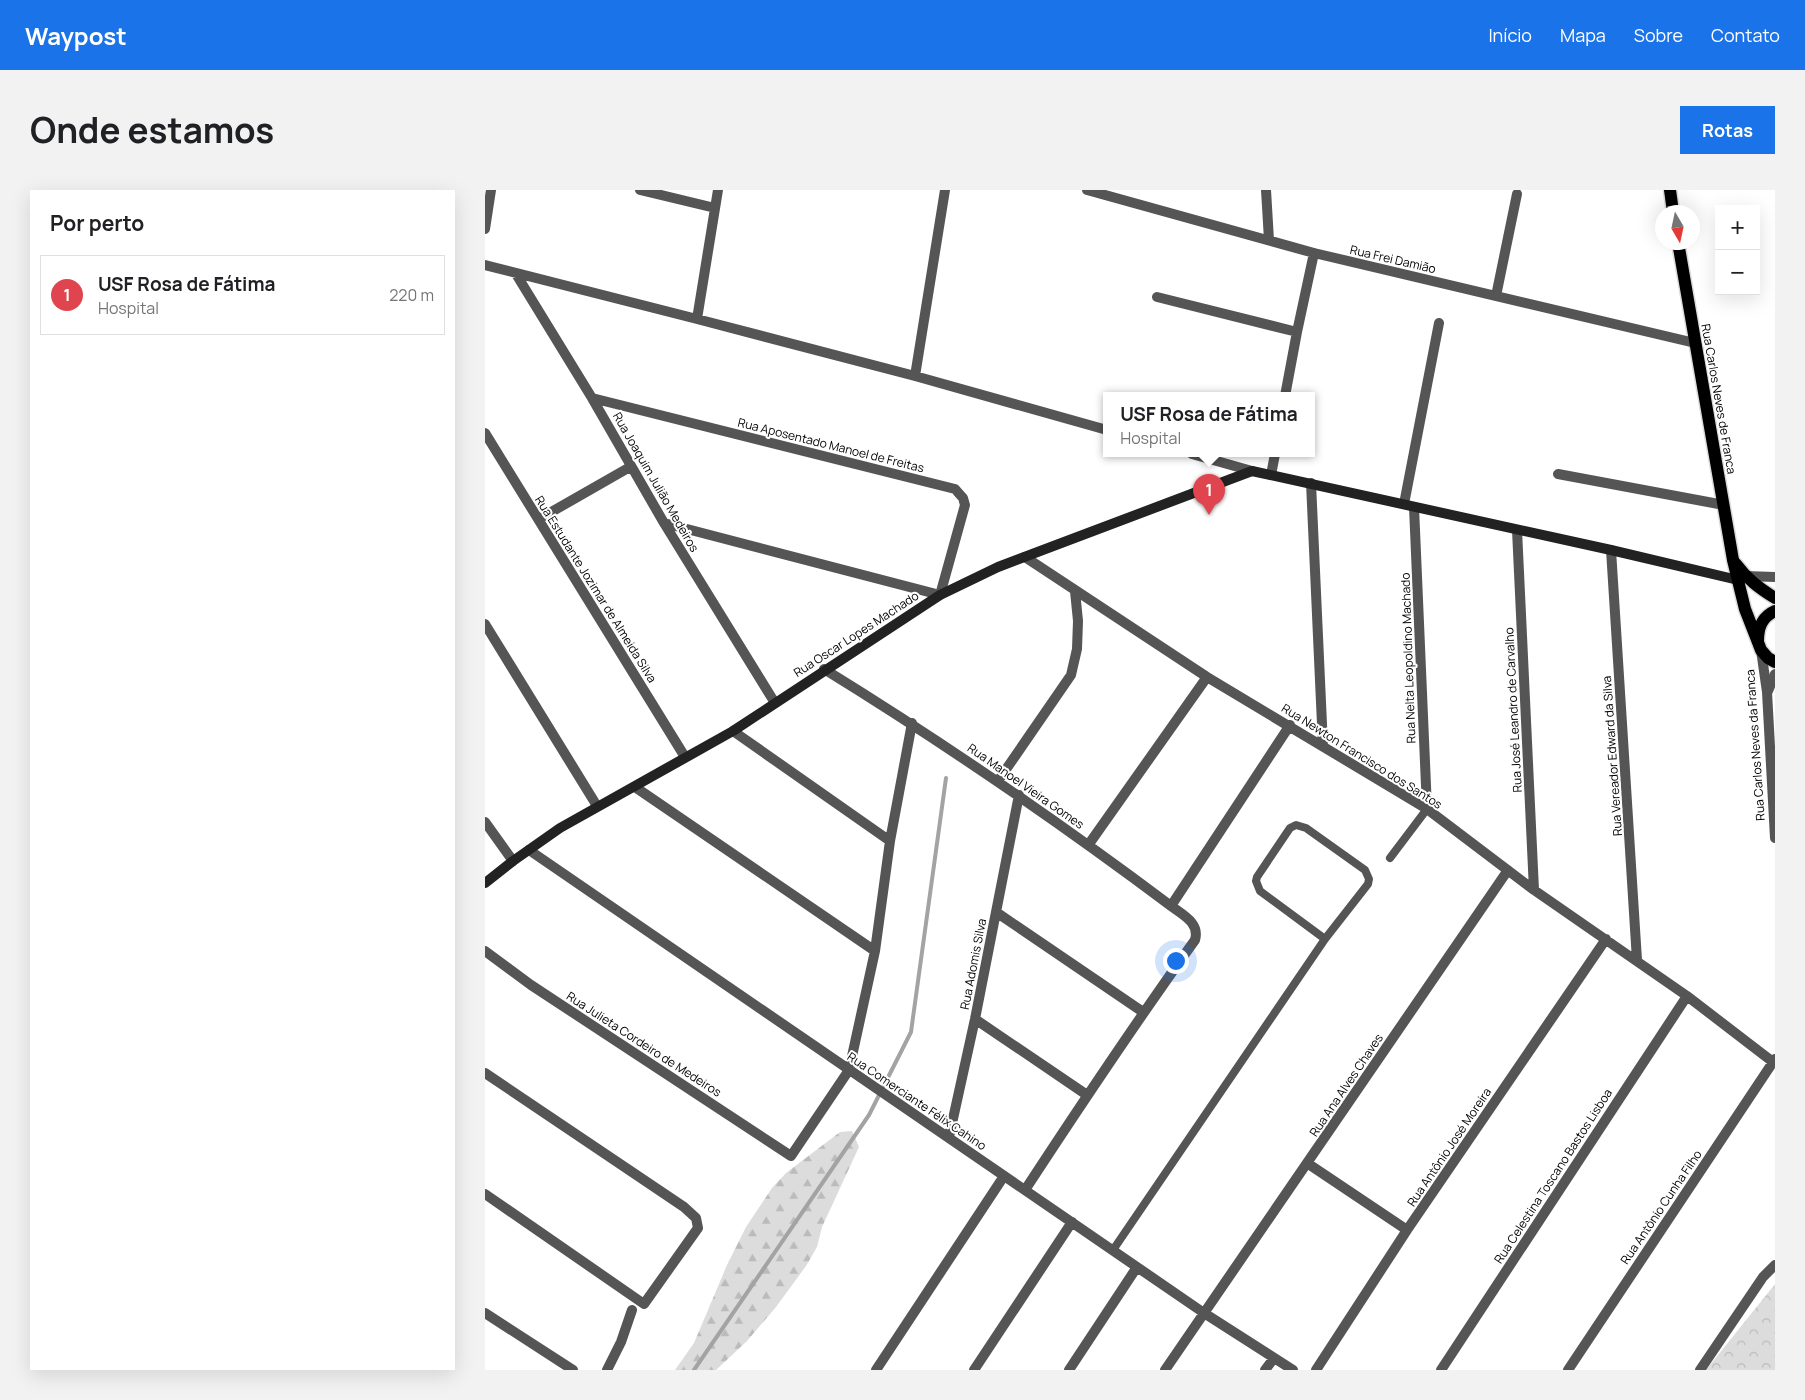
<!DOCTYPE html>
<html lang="pt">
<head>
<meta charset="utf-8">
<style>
  body { margin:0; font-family:Manrope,sans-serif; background:#f2f2f2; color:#202124 }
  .controls { position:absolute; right:15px; top:15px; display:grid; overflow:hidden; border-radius:0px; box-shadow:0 5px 20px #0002 }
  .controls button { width:45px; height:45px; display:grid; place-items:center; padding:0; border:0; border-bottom:1px solid #e0e0e0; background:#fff; color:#202124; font:25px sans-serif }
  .compass { position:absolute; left:1170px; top:15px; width:45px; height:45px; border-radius:50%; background:#fff; box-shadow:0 5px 20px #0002; rotate:171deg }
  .you { position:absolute; left:690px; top:770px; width:18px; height:18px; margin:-12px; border:4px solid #fff; border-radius:50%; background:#1a73e8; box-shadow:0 0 0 8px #1a73e833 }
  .badge { display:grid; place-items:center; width:32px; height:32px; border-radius:50%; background:#1a73e8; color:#fff; font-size:16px; font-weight:700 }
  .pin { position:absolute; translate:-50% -41px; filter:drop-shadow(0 1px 2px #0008) }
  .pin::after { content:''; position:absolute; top:26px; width:18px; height:15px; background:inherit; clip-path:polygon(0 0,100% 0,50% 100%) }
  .popup { position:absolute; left:618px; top:202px; width:212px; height:65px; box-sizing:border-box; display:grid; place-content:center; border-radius:0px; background:#fff; filter:drop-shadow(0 1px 4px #0005); font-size:16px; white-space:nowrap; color:#757577 }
  .popup b { font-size:19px; color:#202124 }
  .popup::after { content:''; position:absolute; left:50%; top:100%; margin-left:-10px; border:10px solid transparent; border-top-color:#fff }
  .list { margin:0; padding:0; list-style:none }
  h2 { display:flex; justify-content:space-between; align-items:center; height:65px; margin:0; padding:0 20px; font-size:21px }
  h2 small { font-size:16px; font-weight:400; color:#757577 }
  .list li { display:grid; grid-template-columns:32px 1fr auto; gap:15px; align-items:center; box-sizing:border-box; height:80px; margin:0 10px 10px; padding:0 10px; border:1px solid #e0e0e0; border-radius:0px }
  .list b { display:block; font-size:19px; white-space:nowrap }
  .list p { margin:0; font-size:16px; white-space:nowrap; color:#757577 }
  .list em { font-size:16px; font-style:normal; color:#757577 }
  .map { position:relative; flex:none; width:1290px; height:1180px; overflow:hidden; border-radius:0px }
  header { display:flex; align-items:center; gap:30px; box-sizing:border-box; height:70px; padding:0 25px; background:#1a73e8; color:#fff }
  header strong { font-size:24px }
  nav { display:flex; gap:28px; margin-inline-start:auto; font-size:18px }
  .intro { display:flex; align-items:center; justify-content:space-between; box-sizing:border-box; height:120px; padding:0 30px }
  h1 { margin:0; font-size:35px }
  .button { padding:12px 22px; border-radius:0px; background:#1a73e8; color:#fff; font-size:18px; font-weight:700 }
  main { display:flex; gap:30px; padding:0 30px }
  aside { flex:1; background:#fff; border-radius:0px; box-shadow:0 5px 20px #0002 }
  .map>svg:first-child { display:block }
  .forest { fill:url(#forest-firs) }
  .park { fill:url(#park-crowns) }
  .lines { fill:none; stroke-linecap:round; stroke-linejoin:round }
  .stream { stroke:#a3a3a3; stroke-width:4 }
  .primary-casing { stroke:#dbdbdb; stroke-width:15 }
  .lane { stroke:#555; stroke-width:8 }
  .street { stroke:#555; stroke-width:10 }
  .secondary { stroke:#222; stroke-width:10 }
  .primary { stroke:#000; stroke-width:12 }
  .labels { text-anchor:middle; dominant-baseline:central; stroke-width:4; stroke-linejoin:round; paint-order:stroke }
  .street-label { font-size:12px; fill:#000; stroke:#fff }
</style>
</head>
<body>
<header>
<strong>Waypost</strong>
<nav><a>Início</a><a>Mapa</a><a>Sobre</a><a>Contato</a></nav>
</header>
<div class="intro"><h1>Onde estamos</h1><a class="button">Rotas</a></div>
<main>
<aside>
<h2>Por perto<small></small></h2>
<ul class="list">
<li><span class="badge" style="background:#e0444e">1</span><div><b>USF Rosa de Fátima</b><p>Hospital</p></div><em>220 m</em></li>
</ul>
</aside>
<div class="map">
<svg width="1290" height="1180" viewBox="0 0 1290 1180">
  <defs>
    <pattern id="forest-firs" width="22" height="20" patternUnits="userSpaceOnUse" patternTransform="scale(1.25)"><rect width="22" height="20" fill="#dcdcdc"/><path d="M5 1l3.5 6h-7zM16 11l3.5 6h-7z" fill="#bbb"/></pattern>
    <pattern id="park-crowns" width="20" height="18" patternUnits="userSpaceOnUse" patternTransform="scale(1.25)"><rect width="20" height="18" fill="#dcdcdc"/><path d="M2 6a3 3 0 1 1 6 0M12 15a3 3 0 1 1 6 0" fill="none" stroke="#bbb"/></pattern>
  </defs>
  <rect width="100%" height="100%" fill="#fff"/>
  <!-- forest -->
  <path class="forest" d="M367,941L374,957L337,1037L332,1057L321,1076L291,1117L262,1151L231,1180H190L209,1153L242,1075L261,1037L287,998L301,983L355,942Z"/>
  <!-- park -->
  <path class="park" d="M1290,1094V1180H1221Z"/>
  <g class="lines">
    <!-- stream -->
    <path class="stream" d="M209,1180L384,925L426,842L461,588"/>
    <!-- primary casing -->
    <g class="primary-casing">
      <path id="primary" d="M1185,0L1188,22
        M1193,52L1248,370L1260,419L1276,460L1283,468L1290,472
        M1251,374C1262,389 1274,398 1290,408
        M1273,451C1273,437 1277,427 1290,421"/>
    </g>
    <!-- lane -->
    <path class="lane" d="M811,635L821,638L880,680L884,689L883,694L840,749L775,701L771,691L772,687L805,638Z
      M905,668L942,619
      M628,1060L840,749"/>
    <!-- street -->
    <path class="street" d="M155,0L230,18
      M602,0L829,63L1210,153
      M781,0L784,50
      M0,39L6,0
      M0,75L212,129L430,186L622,240
      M31,84L107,208L179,333L290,513
      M1011,106L1032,4
      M672,107L812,142
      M212,129L233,0
      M430,186L460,0
      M800,206L812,142L829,63
      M107,208L470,299L478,308L480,315L455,405L179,333
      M0,243L200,567
      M707,264L767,281
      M1073,284L1239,315
      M786,285L790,264
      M826,293L838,556
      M919,314L954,133
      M929,317L942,619
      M54,329L145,277
      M1032,340L1049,700
      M1126,360L1152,770
      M540,367L722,487L942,619L1049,700L1202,806L1288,872
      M1260,386L1290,387
      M0,434L112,616
      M1276,460L1282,502L1290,648
      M339,479C459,553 574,632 686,716C698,725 715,733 710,750C651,832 595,916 540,1000
      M1283,501L1290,484
      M248,541L405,651
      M513,591L586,485L592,459L593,431L590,401
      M150,597L390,761
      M0,632L28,671
      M604,654L722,487
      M44,660L719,1123L808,1180
      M686,716L805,535
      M511,722L658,822
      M0,761L46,795L306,966L364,880L390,761L405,651L427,533
      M490,829L602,905
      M0,883L199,1017L211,1028L213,1038L159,1114L0,1004
      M464,947L490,829L534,605
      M822,973L922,1040
      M0,1123L88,1180
      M122,1180L136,1152L147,1120
      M391,1180L519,986
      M489,1180L587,1032
      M584,1180L652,1077
      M680,1180L1023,680
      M780,1180L789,1168
      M831,1180L922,1040L1121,749
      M956,1180L1202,806
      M1083,1180L1290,869
      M1215,1180L1278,1087L1290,1075"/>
    <!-- secondary -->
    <path class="secondary" d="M0,693L28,671L75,638L248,541L455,405L513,377L767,281L1126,360L1253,390"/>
    <!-- primary -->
    <use href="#primary" class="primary"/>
  </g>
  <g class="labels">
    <!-- street labels -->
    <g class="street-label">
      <text transform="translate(908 69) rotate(13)">Rua Frei Damião</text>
      <text transform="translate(1234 209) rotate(80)">Rua Carlos Neves de Franca</text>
      <text transform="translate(346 255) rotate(14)">Rua Aposentado Manoel de Freitas</text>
      <text transform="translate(171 292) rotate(60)">Rua Joaquim Julião Medeiros</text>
      <text transform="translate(111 399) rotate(58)">Rua Estudante Jozimar de Almeida Silva</text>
      <text transform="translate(371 444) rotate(-33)">Rua Oscar Lopes Machado</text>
      <text transform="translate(923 468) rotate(-92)">Rua Nelta Leopoldino Machado</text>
      <text transform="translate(1028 520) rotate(-93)">Rua José Leandro de Carvalho</text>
      <text transform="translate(1270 555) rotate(-94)">Rua Carlos Neves da Franca</text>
      <text transform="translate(877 566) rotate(32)">Rua Newton Francisco dos Santos</text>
      <text transform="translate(1127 566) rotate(-94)">Rua Vereador Edward da Silva</text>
      <text transform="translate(541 596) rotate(35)">Rua Manoel Vieira Gomes</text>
      <text transform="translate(488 774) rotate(-79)">Rua Adomis Silva</text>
      <text transform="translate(159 854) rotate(33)">Rua Julieta Cordeiro de Medeiros</text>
      <text transform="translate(861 895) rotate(-56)">Rua Ana Alves Chaves</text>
      <text transform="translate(432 911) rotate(34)">Rua Comerciante Félix Cahino</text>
      <text transform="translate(964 957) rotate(-56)">Rua Antônio José Moreira</text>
      <text transform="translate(1068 986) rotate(-57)">Rua Celestina Toscano Bastos Lisboa</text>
      <text transform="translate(1176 1017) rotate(-56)">Rua Antônio Cunha Filho</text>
    </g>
  </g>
</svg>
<div class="controls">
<button>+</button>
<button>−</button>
</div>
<svg class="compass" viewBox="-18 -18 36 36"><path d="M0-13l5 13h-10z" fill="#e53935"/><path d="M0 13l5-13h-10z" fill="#757577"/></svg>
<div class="you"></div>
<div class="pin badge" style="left:724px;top:325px;background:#e0444e">1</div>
<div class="popup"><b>USF Rosa de Fátima</b>Hospital</div>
</div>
</main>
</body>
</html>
